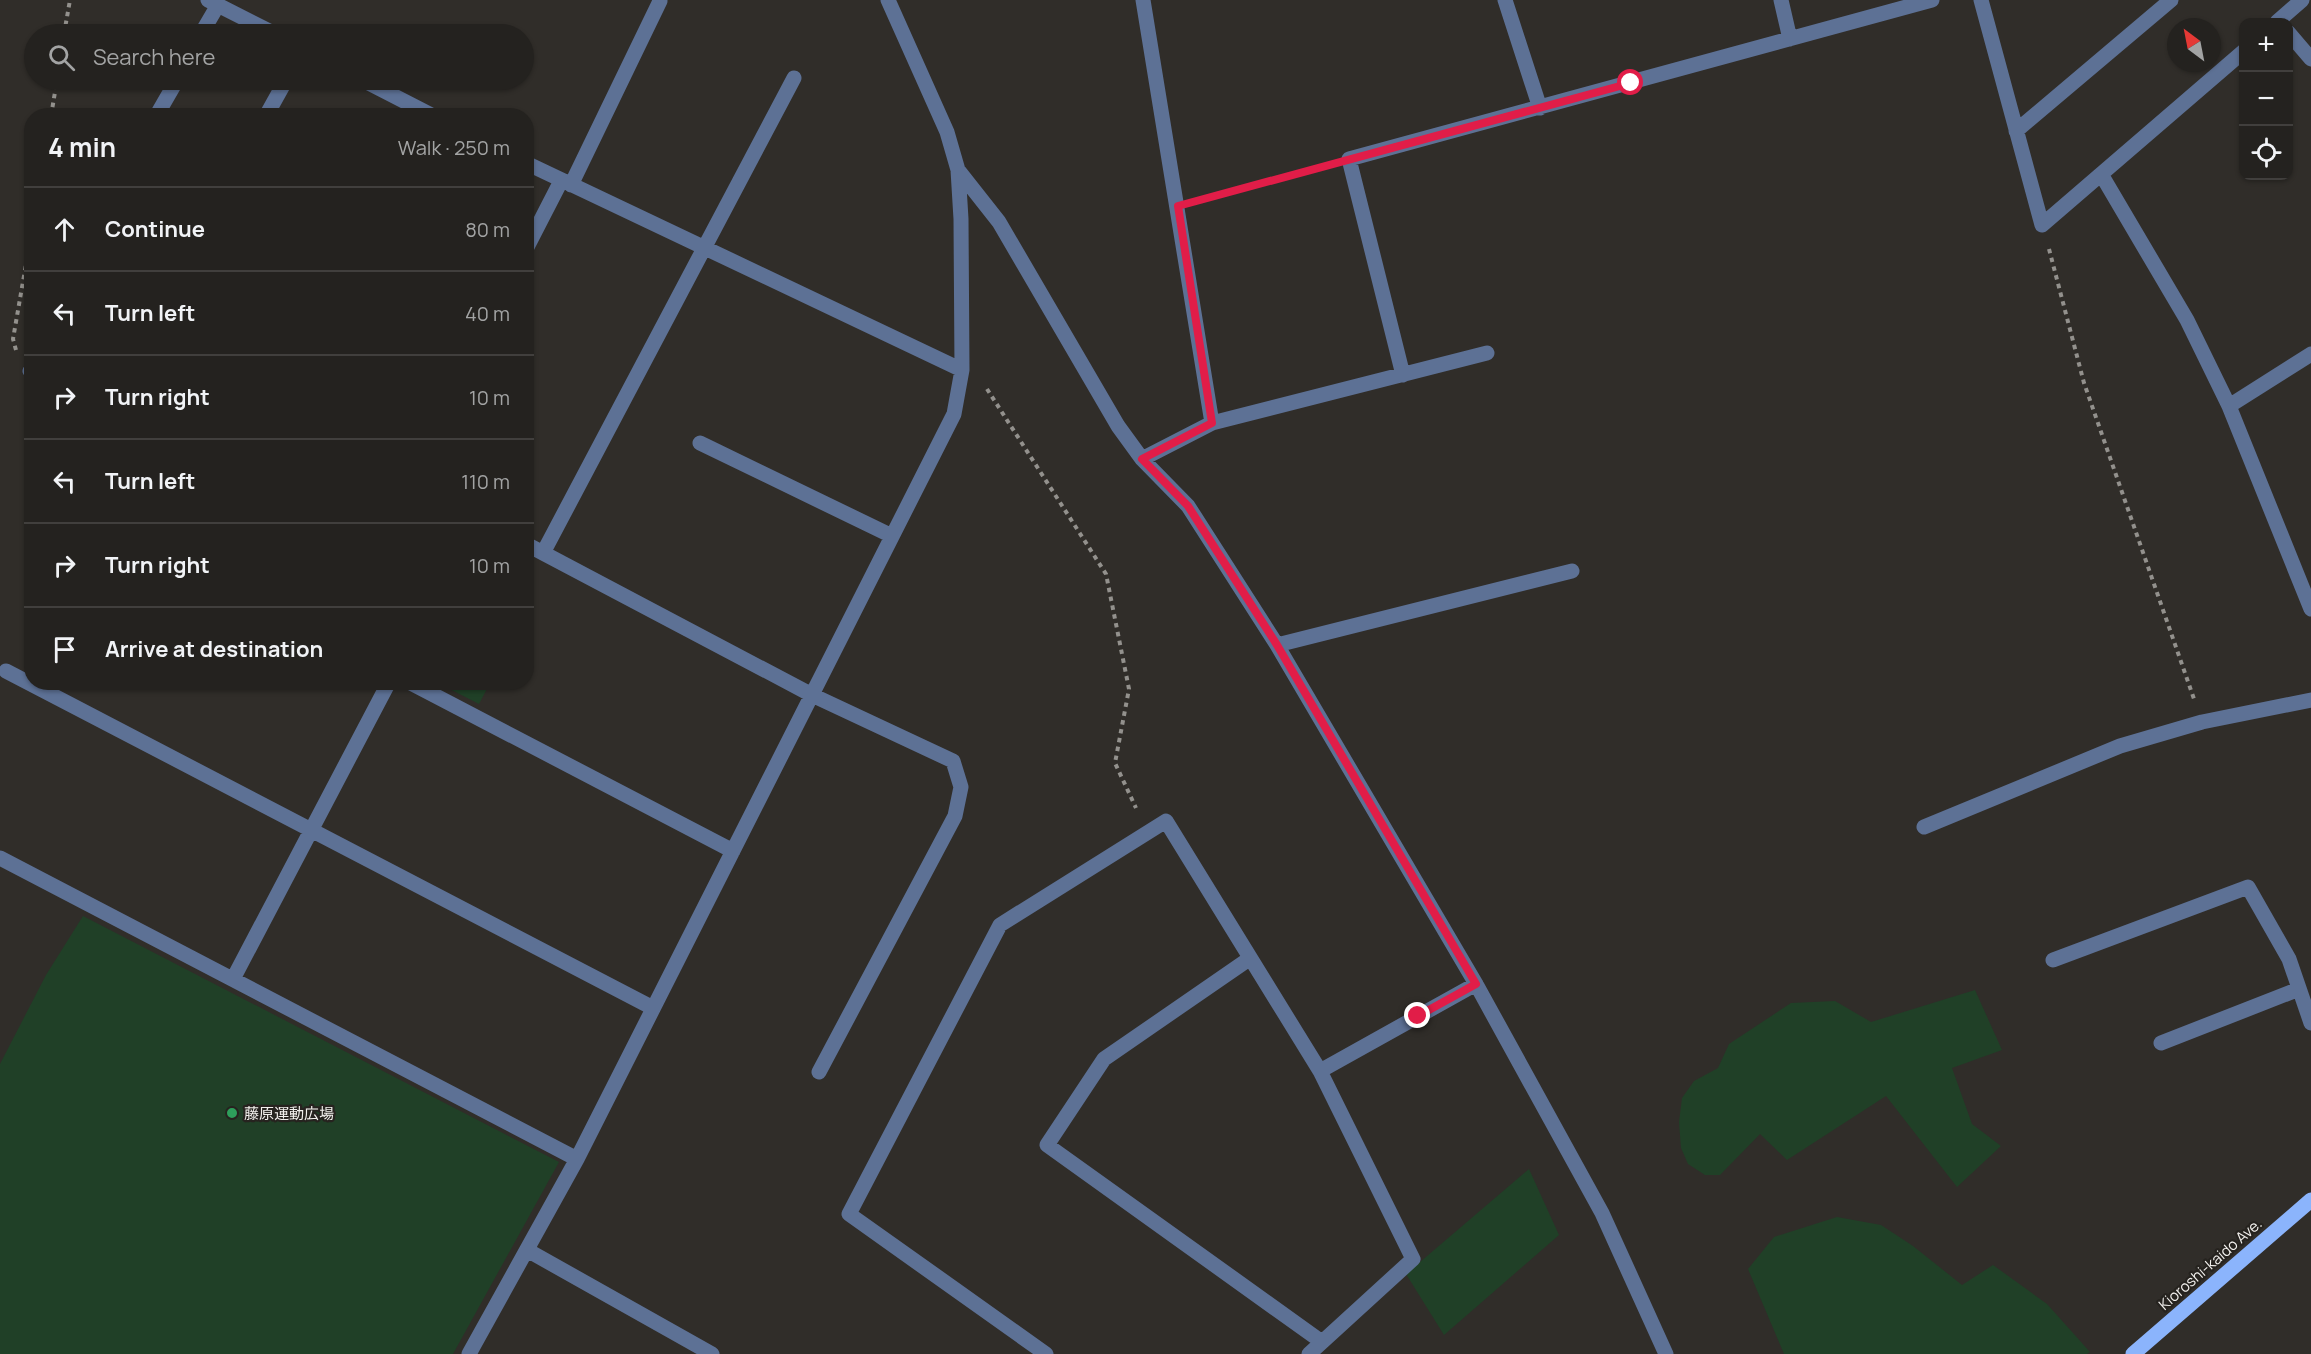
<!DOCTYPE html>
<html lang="en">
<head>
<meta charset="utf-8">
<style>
  body { margin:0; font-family:Manrope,"Noto Sans JP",sans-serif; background:#2c2a28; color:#f1f3f6 }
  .controls { position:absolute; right:18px; top:18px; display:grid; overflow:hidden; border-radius:12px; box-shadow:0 2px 4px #0004 }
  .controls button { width:54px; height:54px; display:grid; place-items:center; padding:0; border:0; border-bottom:2px solid #413f3d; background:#24221f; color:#f1f3f6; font:30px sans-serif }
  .compass { position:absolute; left:2167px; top:18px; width:54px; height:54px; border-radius:50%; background:#24221f; box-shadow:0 2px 4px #0004; rotate:328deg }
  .stop { position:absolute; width:18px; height:18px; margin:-14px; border:4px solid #e11d48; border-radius:50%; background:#fff }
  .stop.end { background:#e11d48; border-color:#fff; box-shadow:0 2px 6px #0008 }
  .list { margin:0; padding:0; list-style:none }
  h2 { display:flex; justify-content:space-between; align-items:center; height:78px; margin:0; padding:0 24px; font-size:26px }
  h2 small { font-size:20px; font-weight:400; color:#a3a4a4 }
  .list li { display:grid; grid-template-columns:39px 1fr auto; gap:18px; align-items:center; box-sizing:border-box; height:84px; padding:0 24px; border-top:2px solid #413f3d }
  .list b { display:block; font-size:22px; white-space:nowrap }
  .list em { font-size:20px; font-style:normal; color:#a3a4a4 }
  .icon { flex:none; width:33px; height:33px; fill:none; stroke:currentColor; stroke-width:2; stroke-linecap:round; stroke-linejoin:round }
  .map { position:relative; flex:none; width:2311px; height:1354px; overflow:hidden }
  .search { position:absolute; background:#24221f; box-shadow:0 2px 4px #0004; left:24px; top:24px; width:510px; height:66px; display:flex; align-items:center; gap:15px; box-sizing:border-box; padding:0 21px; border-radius:33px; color:#a3a4a4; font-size:22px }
  .panel { position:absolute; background:#24221f; box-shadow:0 2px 4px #0004; left:24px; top:108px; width:510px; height:582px; border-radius:24px }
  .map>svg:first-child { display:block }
  .green { fill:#204027 }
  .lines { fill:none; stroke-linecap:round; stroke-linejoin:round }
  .path { stroke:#93918d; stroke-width:4; stroke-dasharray:4.5 4.5; stroke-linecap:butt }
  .minor { stroke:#5d7195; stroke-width:15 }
  .major { stroke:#8bb4fc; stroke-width:15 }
  .route { stroke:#e11d48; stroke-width:8 }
  .leisure-dot { fill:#2e9e5b; stroke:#26231f; stroke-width:2 }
  .labels { text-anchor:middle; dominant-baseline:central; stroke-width:4.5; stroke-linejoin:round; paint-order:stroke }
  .poi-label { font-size:15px; fill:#f3f1ee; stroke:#26231f; text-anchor:start }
  .street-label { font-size:15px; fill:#f3f1ee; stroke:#26231f }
</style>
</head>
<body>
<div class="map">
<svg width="2311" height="1354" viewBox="0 0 2311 1354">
  <rect width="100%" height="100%" fill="#302d29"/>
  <!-- green -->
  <path class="green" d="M438,683H490L479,704Z
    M83,916L559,1162L453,1354H0V1064L46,975Z
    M1975,990L2002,1050L1952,1068L1972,1124L2001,1146L1957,1187L1886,1096L1787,1160L1760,1134L1720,1175H1705L1688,1164L1681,1148L1679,1122L1682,1098L1694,1081L1718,1068L1729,1044L1791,1003L1835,1001L1871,1022Z
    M1529,1169L1559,1235L1444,1335L1406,1274Z
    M1837,1217L1881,1225L1913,1246L1962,1285L1993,1265L2047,1304L2090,1352L2087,1354H1784L1748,1269L1774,1237Z"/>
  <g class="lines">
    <!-- path -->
    <path class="path" d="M64,34L70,0
      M51,116L57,80
      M1202,200L1325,166
      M2049,249L2084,383L2194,699
      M16,350L13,339L32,230
      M987,389L1106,574L1129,689L1115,763L1136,808"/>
    <!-- minor -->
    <path class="minor" d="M208,0L275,34
      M1143,0L1212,423
      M1505,0L1540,108
      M1781,0L1790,39
      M1981,0L2042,225L2244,51
      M2277,22L2302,0
      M2288,32L2311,59
      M201,34L218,5
      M363,80L433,116
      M158,113L177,80
      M266,116L286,80
      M2016,131L2171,0
      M526,163L962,370
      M958,170L999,222L1118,426L1142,459L1188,506L1277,645L1476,984L1602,1213L1666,1354
      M2101,174L2187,320L2229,406L2311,609
      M571,185L660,1
      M526,249L561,181
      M30,371L32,372
      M1403,375L1349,159L1932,0
      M2229,406L2311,354
      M700,443L892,536
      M1142,459L1212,423L1487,353
      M526,544L812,695L953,761L961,787L955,816L819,1072
      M543,553L794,78
      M1277,645L1572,571
      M6,671L653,1008
      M409,682L733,851
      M1924,827L2120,746L2202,722L2311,700
      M0,858L577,1159L954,414L962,370L961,219L958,170L947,132L888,0
      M1249,959L1104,1059L1047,1145L1322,1342
      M2053,960L2248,887L2289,959L2311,1023
      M233,979L389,682
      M2161,1043L2299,989
      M1320,1071L1476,984
      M527,1250L712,1354
      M469,1354L577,1159
      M1046,1354L849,1214L1000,925L1166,821L1320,1071L1413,1259L1309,1354"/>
    <!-- major -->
    <path class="major" d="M2133,1354L2311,1200"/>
  </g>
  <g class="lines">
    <!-- route -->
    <path class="route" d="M1418,1016L1476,984L1277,645L1188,506L1142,459L1212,423L1178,206L1631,83"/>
  </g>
  <!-- markers -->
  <circle class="leisure-dot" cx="232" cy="1113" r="6"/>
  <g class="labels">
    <!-- poi labels -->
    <g class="poi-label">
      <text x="244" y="1113">藤原運動広場</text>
    </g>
    <!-- street labels -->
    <g class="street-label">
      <text transform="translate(2210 1264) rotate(-41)">Kioroshi-kaido Ave.</text>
    </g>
  </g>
</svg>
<div class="controls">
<button>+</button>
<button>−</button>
<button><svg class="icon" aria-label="locate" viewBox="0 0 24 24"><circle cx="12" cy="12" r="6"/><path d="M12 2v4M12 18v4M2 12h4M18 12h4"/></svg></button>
</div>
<svg class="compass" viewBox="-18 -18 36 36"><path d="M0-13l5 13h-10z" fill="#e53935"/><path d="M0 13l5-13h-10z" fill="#a3a4a4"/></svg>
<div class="stop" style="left:1631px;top:83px"></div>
<div class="stop end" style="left:1418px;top:1016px"></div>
<div class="search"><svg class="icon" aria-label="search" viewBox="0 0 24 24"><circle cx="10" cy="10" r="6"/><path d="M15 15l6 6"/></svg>Search here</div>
<section class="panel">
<h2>4 min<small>Walk · 250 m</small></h2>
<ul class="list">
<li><svg class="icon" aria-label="ahead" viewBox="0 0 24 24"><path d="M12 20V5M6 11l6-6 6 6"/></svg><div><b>Continue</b></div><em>80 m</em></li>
<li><svg class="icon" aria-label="left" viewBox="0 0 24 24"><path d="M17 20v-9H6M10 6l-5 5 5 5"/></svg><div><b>Turn left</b></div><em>40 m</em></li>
<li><svg class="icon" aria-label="right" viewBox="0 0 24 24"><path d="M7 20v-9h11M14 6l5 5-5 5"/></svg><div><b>Turn right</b></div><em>10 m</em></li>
<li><svg class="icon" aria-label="left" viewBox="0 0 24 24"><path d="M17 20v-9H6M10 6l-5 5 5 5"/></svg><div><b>Turn left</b></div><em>110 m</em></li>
<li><svg class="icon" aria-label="right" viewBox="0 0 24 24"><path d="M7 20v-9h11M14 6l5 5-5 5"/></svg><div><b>Turn right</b></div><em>10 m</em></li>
<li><svg class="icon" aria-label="arrive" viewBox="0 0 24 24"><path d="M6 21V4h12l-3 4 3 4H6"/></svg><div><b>Arrive at destination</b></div></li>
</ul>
</section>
</div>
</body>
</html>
